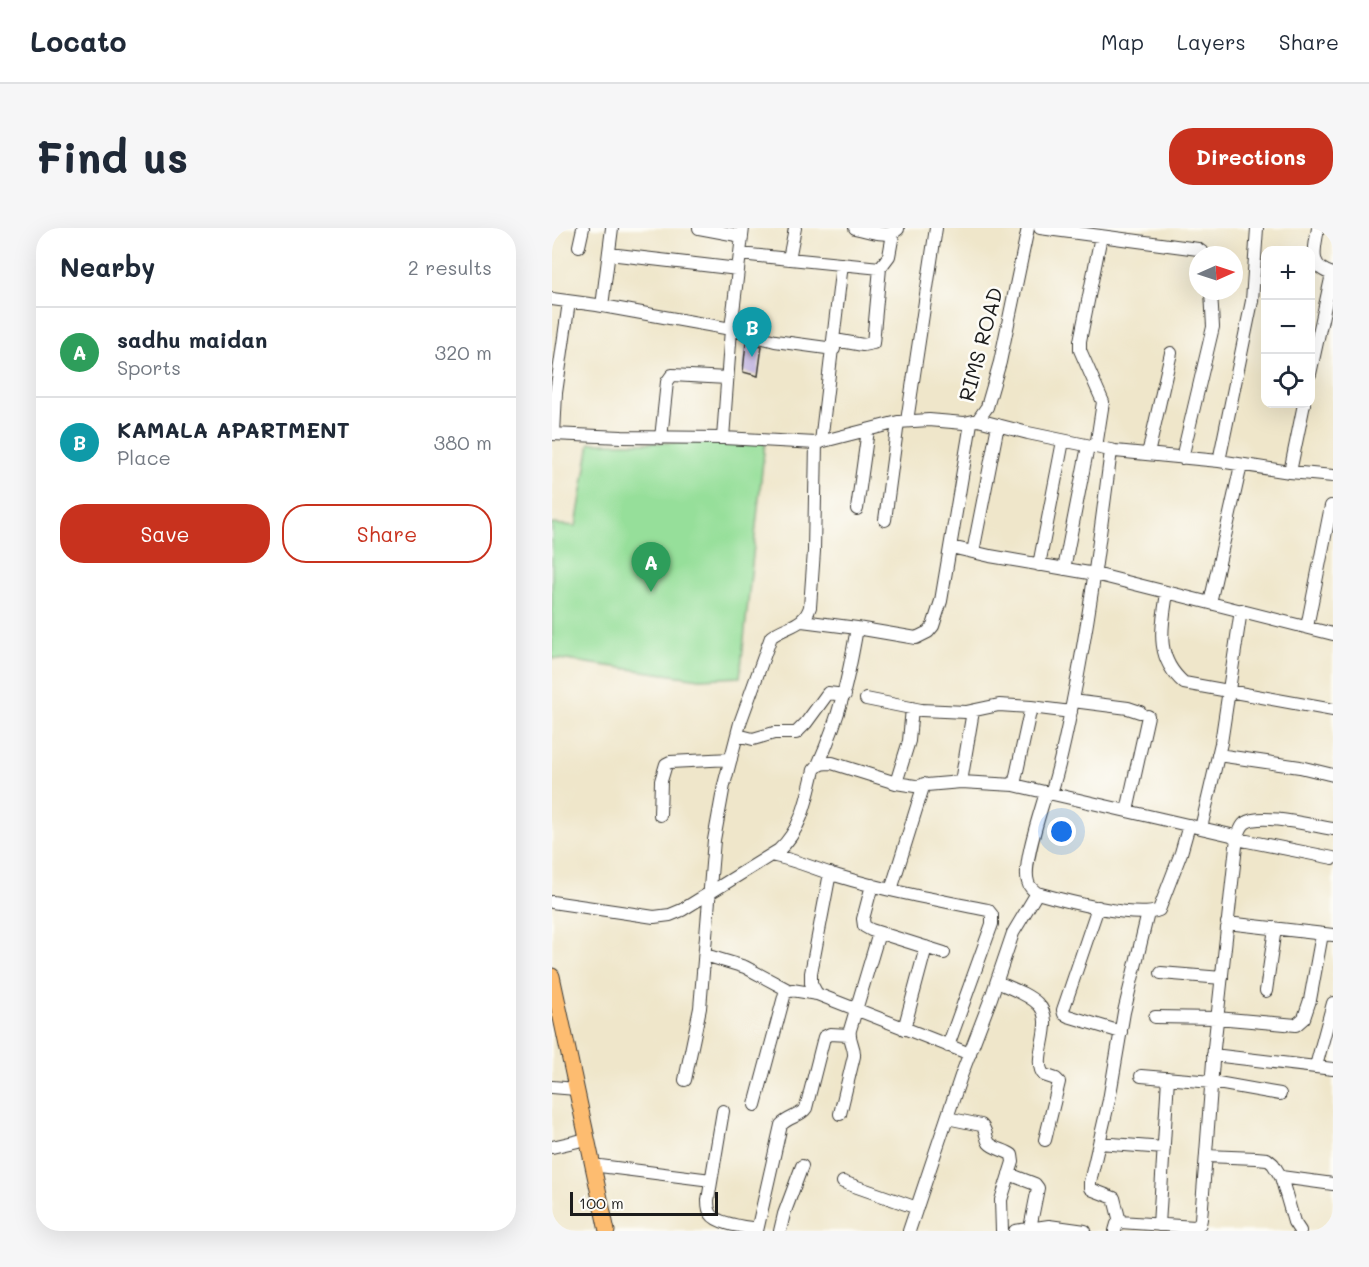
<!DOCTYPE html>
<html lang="en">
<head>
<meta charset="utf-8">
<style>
  body { margin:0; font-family:Mali,sans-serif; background:#f6f6f7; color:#1f2937 }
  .controls { position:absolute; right:18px; top:18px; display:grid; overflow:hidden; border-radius:12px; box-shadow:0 6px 24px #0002 }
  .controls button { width:54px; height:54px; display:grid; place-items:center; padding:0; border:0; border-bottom:2px solid #e0e1e3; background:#fff; color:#1f2937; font:30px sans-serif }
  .compass { position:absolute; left:637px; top:18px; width:54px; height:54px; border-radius:50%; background:#fff; box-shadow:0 6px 24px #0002; rotate:87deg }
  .scale { position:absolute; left:18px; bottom:15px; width:148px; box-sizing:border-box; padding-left:6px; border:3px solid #1c1c1c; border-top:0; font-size:16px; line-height:21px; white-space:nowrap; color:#1c1c1c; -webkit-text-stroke:4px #fdfcf7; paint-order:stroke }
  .you { position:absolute; left:510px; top:604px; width:21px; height:21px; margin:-15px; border:4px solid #fff; border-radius:50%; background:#1a73e8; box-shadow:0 0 0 9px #1a73e833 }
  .badge { display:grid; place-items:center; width:39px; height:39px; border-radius:50%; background:#c8321e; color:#fff; font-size:20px; font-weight:700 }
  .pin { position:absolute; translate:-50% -50px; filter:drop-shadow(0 2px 3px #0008) }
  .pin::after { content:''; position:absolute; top:32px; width:21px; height:18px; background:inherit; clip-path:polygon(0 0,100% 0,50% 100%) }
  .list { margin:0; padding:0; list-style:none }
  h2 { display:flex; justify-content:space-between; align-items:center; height:78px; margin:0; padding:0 24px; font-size:26px }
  h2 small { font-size:20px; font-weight:400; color:#747a83 }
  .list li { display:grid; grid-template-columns:39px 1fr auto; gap:18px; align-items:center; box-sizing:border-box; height:90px; padding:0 24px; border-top:2px solid #e0e1e3 }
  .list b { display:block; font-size:22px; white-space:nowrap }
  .list p { margin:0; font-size:20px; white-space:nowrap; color:#747a83 }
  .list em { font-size:20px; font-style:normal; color:#747a83 }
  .actions { display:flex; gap:12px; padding:18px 24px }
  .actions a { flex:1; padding:14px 0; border:2px solid #c8321e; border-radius:24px; text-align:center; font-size:21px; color:#c8321e }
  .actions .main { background:#c8321e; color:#fff }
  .icon { flex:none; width:33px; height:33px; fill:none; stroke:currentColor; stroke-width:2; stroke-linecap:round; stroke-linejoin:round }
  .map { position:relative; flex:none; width:781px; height:1003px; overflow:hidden; border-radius:24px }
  header { display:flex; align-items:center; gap:36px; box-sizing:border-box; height:84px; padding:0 30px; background:#fff; border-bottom:2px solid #e0e1e3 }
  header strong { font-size:28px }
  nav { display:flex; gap:33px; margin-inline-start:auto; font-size:21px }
  .intro { display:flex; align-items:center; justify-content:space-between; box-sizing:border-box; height:144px; padding:0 36px }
  h1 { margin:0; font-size:42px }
  .button { padding:15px 27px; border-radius:24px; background:#c8321e; color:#fff; font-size:21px; font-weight:700 }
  main { display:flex; gap:36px; padding:0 36px }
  aside { flex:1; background:#fff; border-radius:24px; box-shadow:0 6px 24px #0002 }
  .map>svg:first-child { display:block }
  .pitch { fill:#96df9a; stroke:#597e5b; stroke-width:1.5 }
  .building { fill:#c3b6e0 }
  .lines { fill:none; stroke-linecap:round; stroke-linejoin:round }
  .minor-casing { stroke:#3c3a36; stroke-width:14 }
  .major-casing { stroke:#3c3a36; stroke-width:17 }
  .minor { stroke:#fff; stroke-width:12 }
  .major { stroke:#fdbc6f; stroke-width:15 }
  .labels { text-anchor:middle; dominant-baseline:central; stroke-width:5; stroke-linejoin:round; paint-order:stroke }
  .street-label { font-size:21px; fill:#1c1c1c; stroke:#fdfcf7 }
</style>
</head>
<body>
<header>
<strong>Locato</strong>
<nav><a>Map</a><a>Layers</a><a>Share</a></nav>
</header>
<div class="intro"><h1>Find us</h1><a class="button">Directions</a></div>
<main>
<aside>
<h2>Nearby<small>2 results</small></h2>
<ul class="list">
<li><span class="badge" style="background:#2e9e5b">A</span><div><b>sadhu maidan</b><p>Sports</p></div><em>320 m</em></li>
<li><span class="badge" style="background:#0f9aa8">B</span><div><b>KAMALA APARTMENT</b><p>Place</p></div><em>380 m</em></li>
</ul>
<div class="actions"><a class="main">Save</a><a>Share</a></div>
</aside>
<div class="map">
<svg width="781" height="1003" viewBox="0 0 781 1003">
  <rect width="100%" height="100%" fill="#fdfcf7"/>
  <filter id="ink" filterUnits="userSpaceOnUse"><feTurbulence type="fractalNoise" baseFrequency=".0167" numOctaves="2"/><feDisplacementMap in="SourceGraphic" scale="12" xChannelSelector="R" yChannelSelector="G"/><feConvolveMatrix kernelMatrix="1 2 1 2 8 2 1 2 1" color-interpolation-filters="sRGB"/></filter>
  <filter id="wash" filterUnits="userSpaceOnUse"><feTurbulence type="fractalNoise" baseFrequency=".008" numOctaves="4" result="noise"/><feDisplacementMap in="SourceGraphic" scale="24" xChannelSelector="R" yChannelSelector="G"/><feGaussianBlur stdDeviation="1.35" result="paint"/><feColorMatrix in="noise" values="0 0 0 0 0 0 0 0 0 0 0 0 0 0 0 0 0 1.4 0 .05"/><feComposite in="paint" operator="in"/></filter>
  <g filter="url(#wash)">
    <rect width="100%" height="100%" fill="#efe6ca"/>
    <!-- pitch -->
    <path class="pitch" d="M213,214L188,449L148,451L0,430V296L24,298L38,215Z"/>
    <g id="blocks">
      <!-- building -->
      <path class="building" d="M194,114L210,118L206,148L191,144Z"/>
    </g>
  </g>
  <g filter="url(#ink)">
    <use href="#blocks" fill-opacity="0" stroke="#3c3a36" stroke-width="1.5"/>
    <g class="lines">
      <!-- minor casing -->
      <g class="minor-casing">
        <path id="minor" d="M147,0L190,8
          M303,0C315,2 336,11 346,1
          M488,0L646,21L654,27
          M766,0C763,21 755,39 781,46
          M27,18L31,0
          M57,26L186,41
          M188,26L328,40
          M237,31L243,0
          M0,71L45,77L179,101L223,113L282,121
          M50,78L60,0
          M283,112L311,117L321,115L328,40L337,28L341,6
          M758,146L780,46
          M426,192L476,205L563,223L667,233L738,244L781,248
          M355,193L384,0
          M0,206L70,209L171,210L264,215L346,194L377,192L412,195L426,192L435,179L448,134L476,0
          M2,206L4,165L17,74
          M109,210L115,154L120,147L175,150
          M171,210L179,101L191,0
          M269,214L290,36
          M544,219L551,174L528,122V113L549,8
          M596,226L619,125
          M630,230L661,99L659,63
          M667,233L700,73L705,0
          M738,244L752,176
          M305,281L316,202
          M333,292L346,194
          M399,319L438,328L543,346L781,406
          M421,324L446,197
          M487,337L511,213
          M512,341L536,218
          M615,365C610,399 602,429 632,455L781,482
          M658,375L689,237
          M250,393L305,400L364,410L376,404L381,398L389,373L419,195
          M755,399L779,278
          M314,471L369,482L414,484L447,477L479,479L519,484
          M521,473L576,480L588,484
          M185,507L201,511L222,505H244L254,495L276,465L293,467
          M666,527L748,539L781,547
          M266,537C288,488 296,452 305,400
          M409,554L421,483
          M344,555L357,513L360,480
          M462,557L479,479
          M494,564C489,583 470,637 476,654C477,659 481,662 485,665C510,672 585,692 607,682L629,625L637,597
          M499,565C509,535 515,503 521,472C538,389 548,306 559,223
          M575,583L596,488
          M108,587L109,553L114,536L118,534L179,531
          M649,600L669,515L689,382
          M781,601C762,598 708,584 693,595C688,599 687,606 685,611L781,630
          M219,627C244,632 263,641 286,648C335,663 385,672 436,682L440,687V696L396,818
          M278,645L259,745V755L265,766L418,826
          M320,657L311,691L312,698L319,702L392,725
          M339,662L372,556
          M0,674L102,689L118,687L130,682L227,622C250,601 255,571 262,542C267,535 272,535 280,535L344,555L363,558L409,554L462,557L679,607L685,611L684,618L662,820L649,991L648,996L643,999L568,994L565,996L563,1003
          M546,679L511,782L512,786L516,788L569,804
          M675,695L781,707
          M153,727L193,739L236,762
          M609,745L670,750
          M445,754C458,760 476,766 486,776C505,794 478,832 492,847L504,851L507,854L493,912
          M714,763L723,700
          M603,789L665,790L744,797L752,790L758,772L770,706
          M352,801L374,719
          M661,827L781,841
          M764,838L781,775
          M589,848L660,854L728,866
          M133,852L148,780L162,612L172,557L188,495L219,409C234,397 252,399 258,379L262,323L264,215
          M0,859L24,861
          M203,877L233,765L240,762L265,766
          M171,883L156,972C156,976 156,982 159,986C165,996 194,999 205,1001
          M288,886L302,828C303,818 296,812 298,802L327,705
          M395,890L429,897C435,902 433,909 437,915C442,921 454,922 460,927L461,934L449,972L450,1003
          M547,915L612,920
          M0,919L35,911
          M654,928L704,930L715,931L721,936L729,949L742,994L748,1003
          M40,937L159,952
          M457,946L483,956L486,960L478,1000
          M729,949L781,956
          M291,954L365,980
          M568,994L562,970L541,962L538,960V954L557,872L572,784L596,685
          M607,997L616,850
          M205,1003L229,897C236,889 249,888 254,880L272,809L278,806L297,807
          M228,1003L232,986L250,938
          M357,1003L409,848L439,770L461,705L485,665
          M463,1003L497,998L533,1003"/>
      </g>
      <!-- major casing -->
      <g class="major-casing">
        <path id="major" d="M0,748L55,1003"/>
      </g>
      <!-- minor -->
      <use href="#minor" class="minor"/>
      <!-- major -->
      <use href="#major" class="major"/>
    </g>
  </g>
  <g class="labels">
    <!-- street labels -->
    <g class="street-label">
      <text transform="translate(428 116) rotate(-75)">RIMS ROAD</text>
    </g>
  </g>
</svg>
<div class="controls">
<button>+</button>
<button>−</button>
<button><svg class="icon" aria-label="locate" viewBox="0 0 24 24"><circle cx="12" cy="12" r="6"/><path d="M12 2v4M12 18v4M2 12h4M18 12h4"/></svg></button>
</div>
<svg class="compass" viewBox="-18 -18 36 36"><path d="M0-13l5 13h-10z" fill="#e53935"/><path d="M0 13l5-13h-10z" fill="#747a83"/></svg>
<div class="scale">100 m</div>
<div class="you"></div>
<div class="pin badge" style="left:99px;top:364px;background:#2e9e5b">A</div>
<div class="pin badge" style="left:200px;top:129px;background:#0f9aa8">B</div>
</div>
</main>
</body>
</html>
